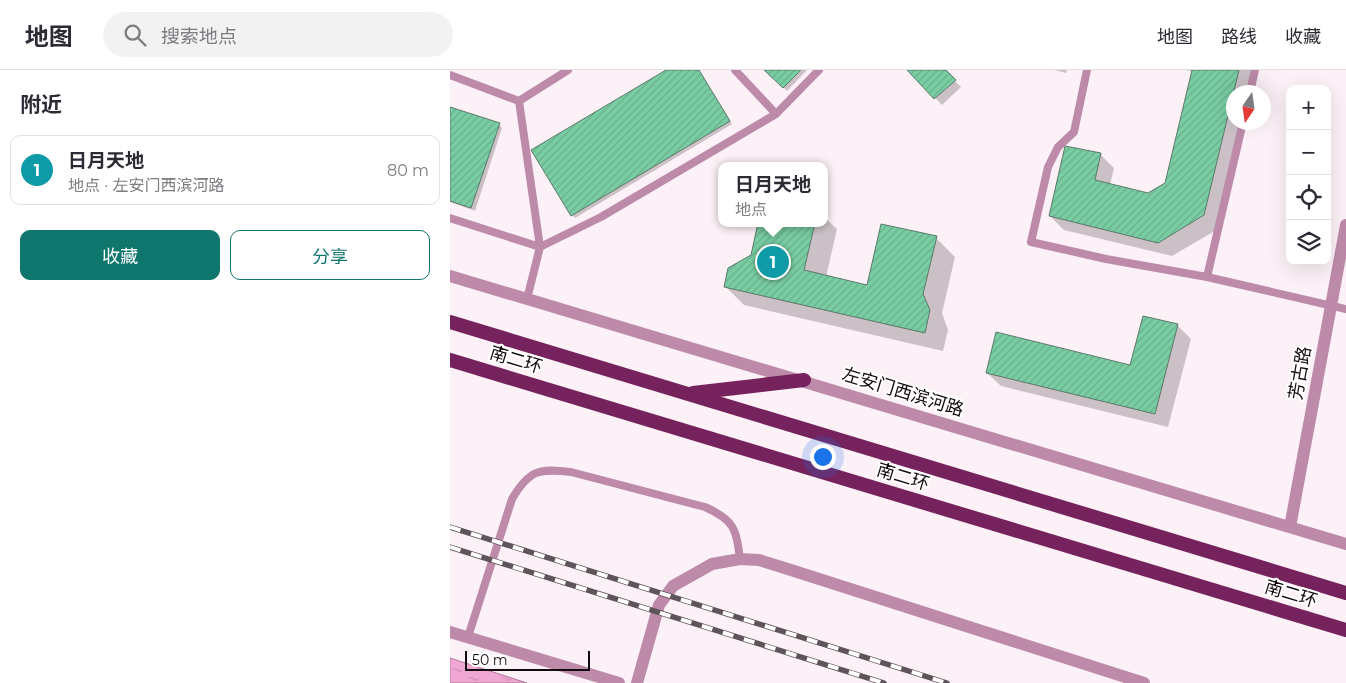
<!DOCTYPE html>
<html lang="zh">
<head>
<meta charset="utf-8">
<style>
  body { margin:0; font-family:Montserrat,"Noto Sans SC",sans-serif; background:#f2f2f3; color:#2b2b33 }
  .controls { position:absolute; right:15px; top:15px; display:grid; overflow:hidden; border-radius:10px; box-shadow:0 5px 20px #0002 }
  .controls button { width:45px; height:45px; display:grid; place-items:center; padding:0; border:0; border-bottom:1px solid #e1e1e2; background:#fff; color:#2b2b33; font:25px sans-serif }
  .compass { position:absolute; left:776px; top:15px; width:45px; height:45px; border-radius:50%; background:#fff; box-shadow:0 5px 20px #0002; rotate:193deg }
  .scale { position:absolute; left:15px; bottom:12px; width:125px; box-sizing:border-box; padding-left:5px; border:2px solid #130a10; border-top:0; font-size:14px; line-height:18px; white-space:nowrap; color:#130a10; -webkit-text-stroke:4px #fff; paint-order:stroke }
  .you { position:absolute; left:372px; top:386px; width:18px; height:18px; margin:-12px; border:4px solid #fff; border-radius:50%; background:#1a73e8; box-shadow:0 0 0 8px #1a73e833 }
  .badge { display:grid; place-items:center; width:32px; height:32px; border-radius:50%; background:#0f766e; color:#fff; font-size:16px; font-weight:700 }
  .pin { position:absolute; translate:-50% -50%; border:2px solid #fff; box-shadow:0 1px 5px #0006 }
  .popup { position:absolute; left:268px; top:92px; width:110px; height:65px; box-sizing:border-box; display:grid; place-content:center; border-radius:10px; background:#fff; filter:drop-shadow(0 1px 4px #0005); font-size:16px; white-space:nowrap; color:#7c7c81 }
  .popup b { font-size:19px; color:#2b2b33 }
  .popup::after { content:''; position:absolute; left:50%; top:100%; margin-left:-10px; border:10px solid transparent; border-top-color:#fff }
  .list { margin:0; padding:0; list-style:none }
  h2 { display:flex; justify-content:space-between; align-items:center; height:65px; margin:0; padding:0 20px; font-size:21px }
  h2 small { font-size:16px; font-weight:400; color:#7c7c81 }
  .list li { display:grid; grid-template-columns:32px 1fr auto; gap:15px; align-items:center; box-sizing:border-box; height:70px; margin:0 10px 10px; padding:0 10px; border:1px solid #e1e1e2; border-radius:10px }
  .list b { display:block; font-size:19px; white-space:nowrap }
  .list p { margin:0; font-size:16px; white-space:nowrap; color:#7c7c81 }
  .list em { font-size:16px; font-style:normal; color:#7c7c81 }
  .actions { display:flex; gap:10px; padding:15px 20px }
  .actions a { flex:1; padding:11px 0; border:1px solid #0f766e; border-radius:10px; text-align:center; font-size:18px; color:#0f766e }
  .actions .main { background:#0f766e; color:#fff }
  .icon { flex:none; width:28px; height:28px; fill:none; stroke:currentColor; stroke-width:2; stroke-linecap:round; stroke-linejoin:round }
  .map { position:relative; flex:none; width:896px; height:613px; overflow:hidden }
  header { display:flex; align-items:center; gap:30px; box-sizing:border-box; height:70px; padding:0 25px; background:#fff; border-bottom:1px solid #e1e1e2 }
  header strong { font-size:24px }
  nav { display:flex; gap:28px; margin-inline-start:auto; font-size:18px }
  .search { width:350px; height:45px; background:#f2f2f3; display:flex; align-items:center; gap:12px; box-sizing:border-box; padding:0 18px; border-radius:28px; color:#7c7c81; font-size:19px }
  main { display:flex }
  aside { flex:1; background:#fff }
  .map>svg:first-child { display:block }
  .water { fill:url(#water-ripples); stroke:#ae7899 }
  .shadow { fill:#0003 }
  .building { fill:url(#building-hatch); stroke:#5c7869 }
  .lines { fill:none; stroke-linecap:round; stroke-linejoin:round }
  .service { stroke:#bd8ba9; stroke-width:8 }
  .tertiary { stroke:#bd8ba9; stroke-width:12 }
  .trunk { stroke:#76225c; stroke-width:14 }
  .rail-casing { stroke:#5e545a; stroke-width:5.5 }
  .rail { stroke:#fff; stroke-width:4; stroke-dasharray:11; stroke-linecap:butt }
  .labels { text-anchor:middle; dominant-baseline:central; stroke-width:4; stroke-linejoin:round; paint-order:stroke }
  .street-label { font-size:18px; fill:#130a10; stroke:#fff }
</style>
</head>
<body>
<header>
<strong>地图</strong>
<div class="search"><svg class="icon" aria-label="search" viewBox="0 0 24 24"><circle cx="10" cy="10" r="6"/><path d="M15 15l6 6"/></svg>搜索地点</div>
<nav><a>地图</a><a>路线</a><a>收藏</a></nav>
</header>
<main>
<aside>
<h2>附近<small></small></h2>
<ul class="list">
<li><span class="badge" style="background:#0f9aa8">1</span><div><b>日月天地</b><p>地点 · 左安门西滨河路</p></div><em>80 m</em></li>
</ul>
<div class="actions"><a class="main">收藏</a><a>分享</a></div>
</aside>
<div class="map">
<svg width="896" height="613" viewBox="0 0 896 613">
  <defs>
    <pattern id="water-ripples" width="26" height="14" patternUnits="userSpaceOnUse" patternTransform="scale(1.25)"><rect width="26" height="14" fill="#f0a7d4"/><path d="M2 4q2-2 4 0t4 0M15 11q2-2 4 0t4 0" fill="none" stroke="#cd8eb5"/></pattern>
    <pattern id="building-hatch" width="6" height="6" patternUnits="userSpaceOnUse" patternTransform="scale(1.25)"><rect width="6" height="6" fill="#79cda3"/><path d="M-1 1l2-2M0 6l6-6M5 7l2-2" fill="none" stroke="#68af8b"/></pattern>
  </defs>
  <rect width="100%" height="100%" fill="#fdf1f8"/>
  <!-- water -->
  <path class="water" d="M0,588L77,613H0Z"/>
  <!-- shadow -->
  <path class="shadow" d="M218,0H249L282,54L125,148L122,145Z
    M316,0H357L337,21Z
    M459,0H494L511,17L492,35Z
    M605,0H617L616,3Z
    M736,0H806L801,22H784V52H793L768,159L722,186L614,160L600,146L650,84L664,98L660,115L698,125L716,114L743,2Z
    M0,38L49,54L52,58L25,141L0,132Z
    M374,147L387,159L376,207L418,216L486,168L505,187L492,243L498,260L493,281L294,235L275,216L302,186L309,153H374Z
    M727,255L741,269L718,357L551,316L537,303L681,296Z"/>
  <!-- building -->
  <path class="building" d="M216,0H249L280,51L121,146L81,80Z
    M314,0H351L333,18Z
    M457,0H496L506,10L484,29Z
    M742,0H789L754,145L708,173L599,146L615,76L651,83L645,110L698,123L715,113Z
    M0,37L50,53L21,138L0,131Z
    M308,153H365L354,200L417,215L431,154L487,166L473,224L480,240L475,263L274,217L278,198L301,185Z
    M693,246L728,254L705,344L536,303L546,262L680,295Z"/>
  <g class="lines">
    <!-- service -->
    <path class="service" d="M285,0L326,44
      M637,0L624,62L608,77L598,97L581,172L656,189L757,207L896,239
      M0,5L69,31L118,0
      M800,22L805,0
      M69,31L90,177L151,147L326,44L369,0
      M0,148L90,177L77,229
      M757,207L793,52
      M18,567L62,429C79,400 89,398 121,402L255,437C284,450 286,458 290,489"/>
    <!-- tertiary -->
    <path class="tertiary" d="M0,206L896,474
      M840,457L896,155
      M0,562L169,613
      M187,613L209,535L223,516L262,494L290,489L309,490L341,500L694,613"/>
    <!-- trunk -->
    <path class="trunk" d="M0,252L896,523
      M0,290L896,560
      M243,323L354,310"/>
    <!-- rail casing -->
    <g class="rail-casing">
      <path id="rail" d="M0,457L497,613
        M0,477L434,613"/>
    </g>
    <!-- rail -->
    <use href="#rail" class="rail"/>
  </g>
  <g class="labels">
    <!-- street labels -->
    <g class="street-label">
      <text transform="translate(66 290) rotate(17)">南二环</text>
      <text transform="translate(850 303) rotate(-80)">芳古路</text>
      <text transform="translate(453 322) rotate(17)">左安门西滨河路</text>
      <text transform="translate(453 407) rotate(17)">南二环</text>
      <text transform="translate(841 524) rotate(17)">南二环</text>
    </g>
  </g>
</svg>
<div class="controls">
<button>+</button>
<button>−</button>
<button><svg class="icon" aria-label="locate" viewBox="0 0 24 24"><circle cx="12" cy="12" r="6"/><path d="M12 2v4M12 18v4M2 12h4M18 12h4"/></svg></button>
<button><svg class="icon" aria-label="layers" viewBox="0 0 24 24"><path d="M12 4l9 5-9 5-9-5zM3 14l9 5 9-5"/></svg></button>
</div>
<svg class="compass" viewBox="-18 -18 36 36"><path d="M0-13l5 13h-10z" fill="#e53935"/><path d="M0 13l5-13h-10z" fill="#7c7c81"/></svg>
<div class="scale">50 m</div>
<div class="you"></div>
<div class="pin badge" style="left:323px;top:192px;background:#0f9aa8">1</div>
<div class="popup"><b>日月天地</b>地点</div>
</div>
</main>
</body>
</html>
